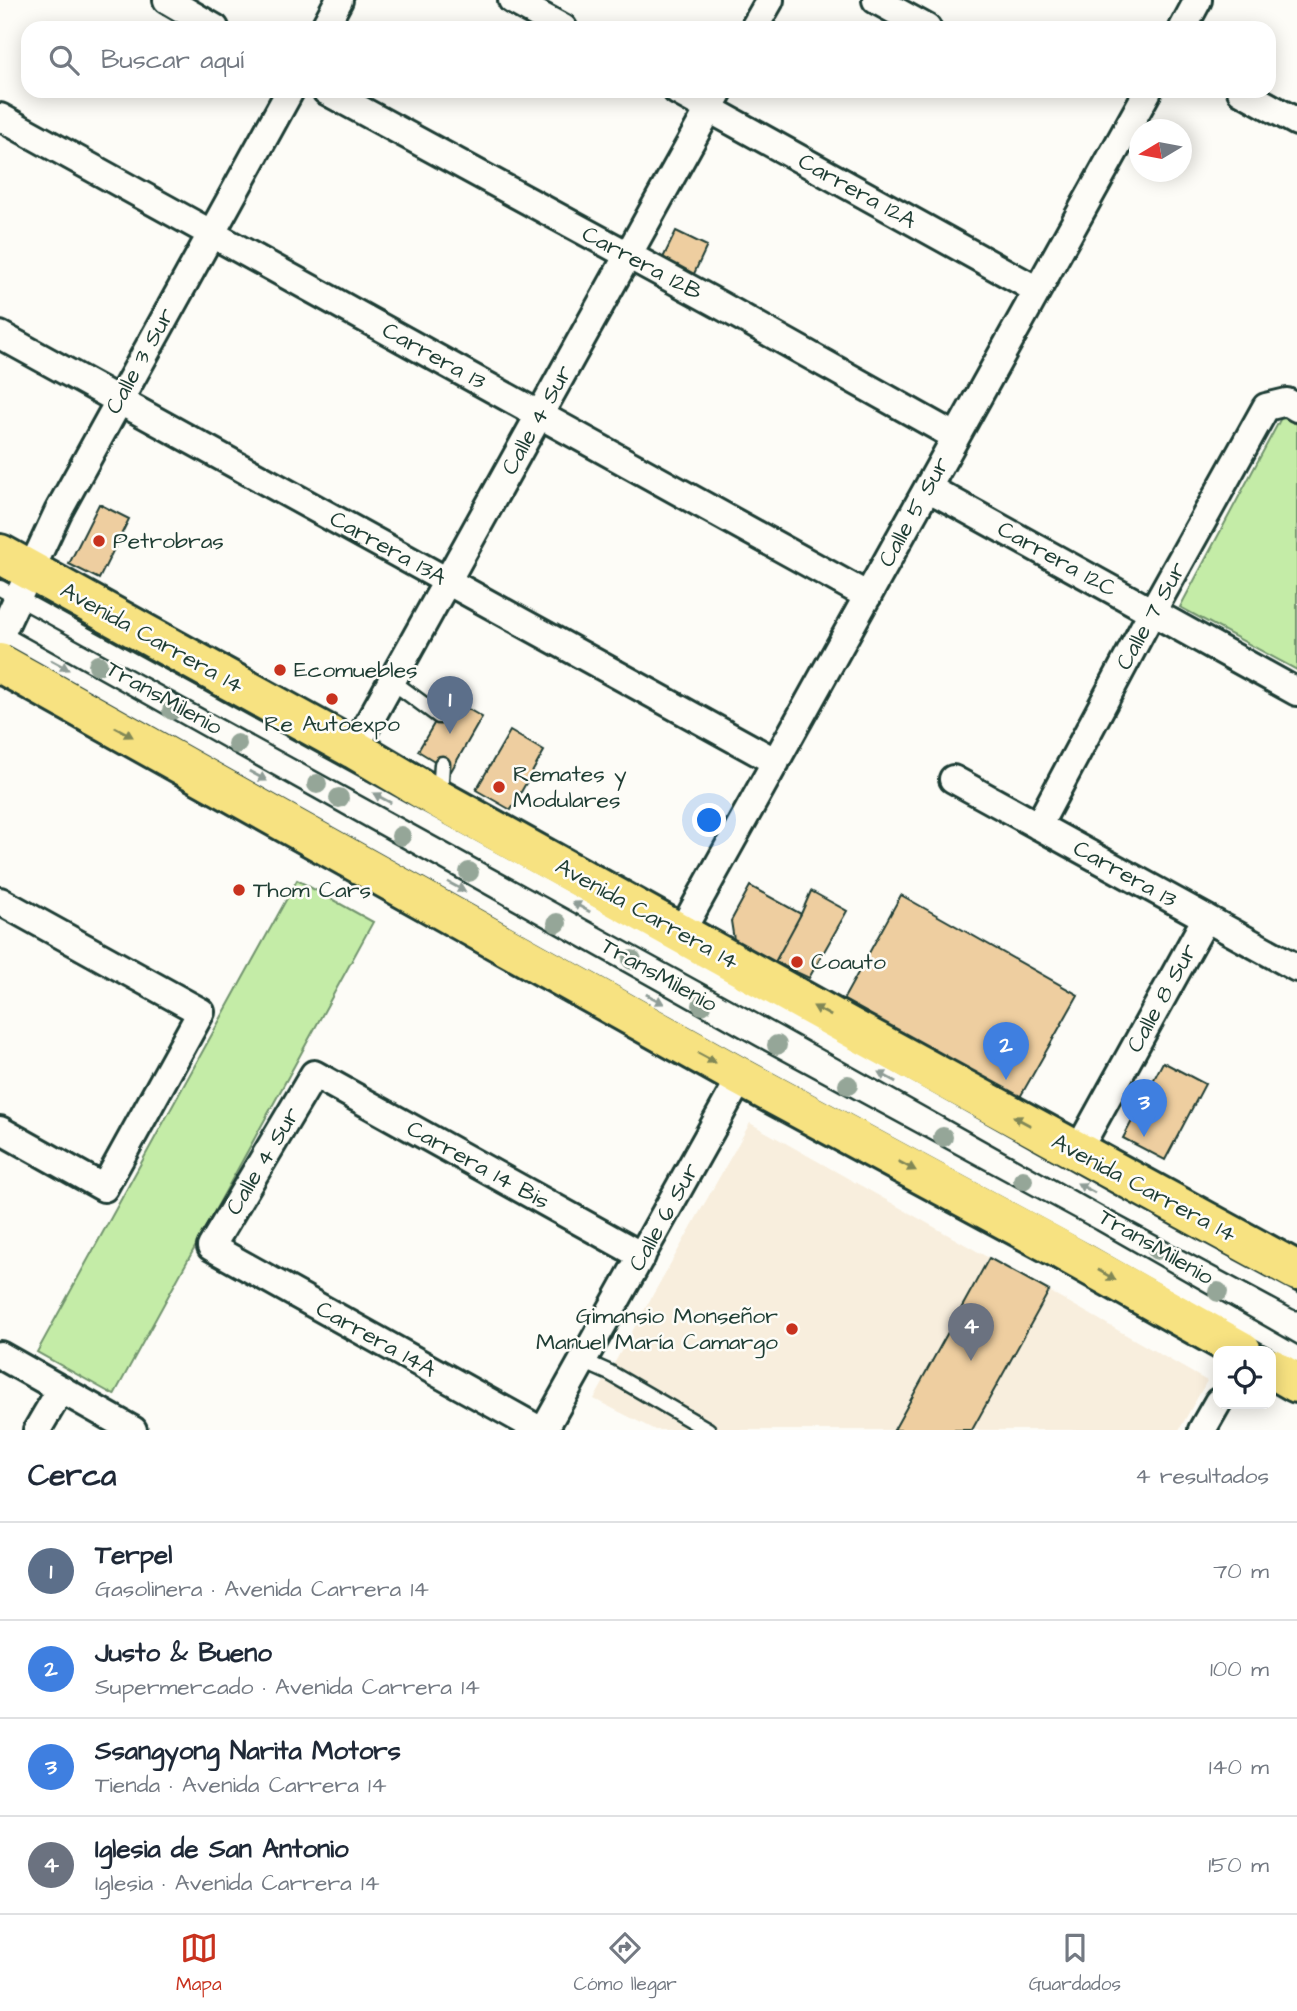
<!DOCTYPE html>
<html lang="es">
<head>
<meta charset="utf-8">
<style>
  body { margin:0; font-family:"Architects Daughter",sans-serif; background:#f2f2f3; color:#1f2937 }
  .controls { position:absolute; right:21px; bottom:21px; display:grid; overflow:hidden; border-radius:14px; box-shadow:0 4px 18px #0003 }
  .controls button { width:63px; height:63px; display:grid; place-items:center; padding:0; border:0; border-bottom:2px solid #e0e1e3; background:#fff; color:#1f2937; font:35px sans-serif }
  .compass { position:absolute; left:1129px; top:119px; width:63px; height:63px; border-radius:50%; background:#fff; box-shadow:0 4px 18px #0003; rotate:260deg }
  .you { position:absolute; left:710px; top:821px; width:24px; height:24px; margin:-18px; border:5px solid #fff; border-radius:50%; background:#1a73e8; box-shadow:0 0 0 10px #1a73e833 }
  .badge { display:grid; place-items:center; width:46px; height:46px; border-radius:50%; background:#c8321e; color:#fff; font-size:23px; font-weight:700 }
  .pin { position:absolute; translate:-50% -58px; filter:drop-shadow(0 2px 4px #0008) }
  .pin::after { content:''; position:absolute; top:37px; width:24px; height:21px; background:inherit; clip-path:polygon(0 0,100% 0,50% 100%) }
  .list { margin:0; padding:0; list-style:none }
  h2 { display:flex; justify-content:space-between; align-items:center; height:91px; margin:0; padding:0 28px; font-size:30px }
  h2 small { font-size:23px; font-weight:400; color:#747a83 }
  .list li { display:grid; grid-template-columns:46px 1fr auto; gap:21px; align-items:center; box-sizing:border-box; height:98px; padding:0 28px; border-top:2px solid #e0e1e3 }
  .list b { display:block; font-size:26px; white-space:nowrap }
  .list p { margin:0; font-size:23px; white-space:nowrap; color:#747a83 }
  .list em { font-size:23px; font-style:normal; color:#747a83 }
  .icon { flex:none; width:38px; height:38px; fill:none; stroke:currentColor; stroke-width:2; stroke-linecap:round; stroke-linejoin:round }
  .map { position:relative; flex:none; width:1297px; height:1430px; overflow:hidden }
  .search { position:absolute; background:#fff; box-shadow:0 4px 18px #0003; left:21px; right:21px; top:21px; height:77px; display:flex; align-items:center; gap:18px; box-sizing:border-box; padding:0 24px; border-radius:21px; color:#747a83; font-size:26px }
  .sheet { height:483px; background:#fff }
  nav { display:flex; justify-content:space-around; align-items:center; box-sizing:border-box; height:98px; border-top:2px solid #e0e1e3; background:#fff; font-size:19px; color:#747a83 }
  nav a { display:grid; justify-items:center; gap:4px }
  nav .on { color:#c8321e }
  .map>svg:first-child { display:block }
  .built { fill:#f8eedd }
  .green { fill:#c4eca7; stroke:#72946e; stroke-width:2 }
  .building { fill:#eecea0; stroke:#1f3d34; stroke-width:2 }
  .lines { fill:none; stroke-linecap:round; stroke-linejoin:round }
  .service-casing { stroke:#1f3d34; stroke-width:19 }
  .minor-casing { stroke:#1f3d34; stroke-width:32 }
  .primary-casing { stroke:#1f3d34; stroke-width:44 }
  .service { stroke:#fdfcf7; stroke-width:14 }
  .minor { stroke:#fdfcf7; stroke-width:26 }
  .primary { stroke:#f7e281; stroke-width:38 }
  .tree { fill:#95a698 }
  .oneway { fill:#8e9c96 }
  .oneway2 { fill:#808757 }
  .poi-dot { fill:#c8321e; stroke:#fdfcf7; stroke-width:2.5 }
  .labels { text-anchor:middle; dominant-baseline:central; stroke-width:5; stroke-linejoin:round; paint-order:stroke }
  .street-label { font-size:23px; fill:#1f3d34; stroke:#fdfcf7 }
  .poi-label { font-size:23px; fill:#1f3d34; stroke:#fdfcf7; text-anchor:start }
</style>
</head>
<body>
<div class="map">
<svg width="1297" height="1430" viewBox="0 0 1297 1430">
  <rect width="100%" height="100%" fill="#fdfcf7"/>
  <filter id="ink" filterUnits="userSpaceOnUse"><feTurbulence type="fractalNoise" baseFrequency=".0143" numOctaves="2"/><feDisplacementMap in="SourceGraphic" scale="14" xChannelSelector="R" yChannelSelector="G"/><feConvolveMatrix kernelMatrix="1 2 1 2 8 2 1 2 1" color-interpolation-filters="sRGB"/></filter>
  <g filter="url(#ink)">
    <!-- built -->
    <path class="built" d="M750,1123L989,1258L894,1430H655L594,1399Z
      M1049,1291L1207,1381L1179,1430H972Z"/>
    <!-- green -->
    <path class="green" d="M1282,416L1297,424V670L1180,607Z
      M297,880L373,922L114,1395L37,1352Z"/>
    <!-- building -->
    <path class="building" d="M676,231L707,246L693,276L662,260Z
      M99,504L129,519L99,579L69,564Z
      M449,698L482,717L451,771L418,751Z
      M510,731L544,751L511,810L476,790Z
      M750,886L801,914L775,962L734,940L731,921Z
      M811,891L847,911L809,978L775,962L801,914Z
      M901,895L1078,995L1019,1099L843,1000Z
      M1163,1062L1205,1084L1165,1160L1123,1138Z
      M989,1258L1049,1291L972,1430H894Z"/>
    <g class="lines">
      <!-- service casing -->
      <g class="service-casing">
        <path id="service" d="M0,588L788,1021L1113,1203L1297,1302
          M0,632L752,1053L1092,1237L1297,1354
          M393,682L439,716
          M440,795L442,764
          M583,1361L610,1373L708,1430"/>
      </g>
      <!-- minor casing -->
      <g class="minor-casing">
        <path id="minor" d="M167,0L215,28
          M512,0L563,28
          M876,0L927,28
          M324,28L339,0
          M754,28L770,0
          M1183,28L1198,0
          M326,91L720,305L956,437
          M677,91L1037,290
          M1241,91L1297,122
          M0,117L868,596
          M0,335L776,762
          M928,488L1297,692
          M0,636L58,512L290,91
          M354,749L719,91
          M953,779L1297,968
          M1038,826L1152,612L1266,407L1287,402L1297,408
          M0,901L201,1012L104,1188L0,1130
          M681,932L1148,91
          M1077,1152L1206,918
          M0,1355L133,1430
          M37,1430L61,1389
          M540,1430L211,1247L314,1074L642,1256
          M544,1430L741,1077
          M1202,1430L1218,1402"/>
      </g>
      <!-- primary casing -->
      <g class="primary-casing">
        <path id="primary" d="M0,554L354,749L440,800L855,1030L1297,1271
          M0,663L741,1077L1058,1248L1242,1351
          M1271,1368L1297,1383"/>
      </g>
      <!-- service -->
      <use href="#service" class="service"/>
      <!-- minor -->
      <use href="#minor" class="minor"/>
      <!-- primary -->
      <use href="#primary" class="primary"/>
    </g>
    <!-- trees -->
    <g class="tree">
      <circle cx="98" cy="665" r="10"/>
      <circle cx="172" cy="710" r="10"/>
      <circle cx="237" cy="744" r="10"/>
      <circle cx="317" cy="784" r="10"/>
      <circle cx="339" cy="798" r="10"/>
      <circle cx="401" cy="836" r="10"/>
      <circle cx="469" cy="872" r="10"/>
      <circle cx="557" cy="923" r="10"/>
      <circle cx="632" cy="960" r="10"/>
      <circle cx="702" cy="1005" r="10"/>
      <circle cx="777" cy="1045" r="10"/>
      <circle cx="848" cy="1085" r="10"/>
      <circle cx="943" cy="1137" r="10"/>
      <circle cx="1023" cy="1180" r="10"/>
      <circle cx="1157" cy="1250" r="10"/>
      <circle cx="1218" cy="1292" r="10"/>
    </g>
    <!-- one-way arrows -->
    <defs><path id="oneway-solid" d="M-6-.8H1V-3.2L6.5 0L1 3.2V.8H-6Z" transform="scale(1.75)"/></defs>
    <g class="oneway">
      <use href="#oneway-solid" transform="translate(60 665) rotate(29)"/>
      <use href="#oneway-solid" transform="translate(258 776) rotate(29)"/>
      <use href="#oneway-solid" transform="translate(382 798) rotate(-151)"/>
      <use href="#oneway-solid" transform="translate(457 887) rotate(29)"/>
      <use href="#oneway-solid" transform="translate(581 907) rotate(-151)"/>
      <use href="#oneway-solid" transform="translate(655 999) rotate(29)"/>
      <use href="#oneway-solid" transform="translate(887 1077) rotate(-151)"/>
      <use href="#oneway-solid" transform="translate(1086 1188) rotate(-151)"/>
    </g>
    <g class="oneway2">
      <use href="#oneway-solid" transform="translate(124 732) rotate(29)"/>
      <use href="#oneway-solid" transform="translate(822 1011) rotate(-151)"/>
      <use href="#oneway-solid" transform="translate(707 1058) rotate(29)"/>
      <use href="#oneway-solid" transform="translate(1022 1121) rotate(-151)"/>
      <use href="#oneway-solid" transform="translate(907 1166) rotate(28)"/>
      <use href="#oneway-solid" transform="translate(1107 1275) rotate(30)"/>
    </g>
  </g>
  <!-- markers -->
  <g class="poi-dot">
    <circle cx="99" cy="541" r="7"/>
    <circle cx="280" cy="670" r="7"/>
    <circle cx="332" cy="699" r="7"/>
    <circle cx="499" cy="787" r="7"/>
    <circle cx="239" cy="890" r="7"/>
    <circle cx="797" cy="962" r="7"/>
    <circle cx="792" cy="1329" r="7"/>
  </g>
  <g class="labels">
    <!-- street labels -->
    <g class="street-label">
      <text transform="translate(857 191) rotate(29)">Carrera 12A</text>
      <text transform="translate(642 263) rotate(28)">Carrera 12B</text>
      <text transform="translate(434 356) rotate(29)">Carrera 13</text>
      <text transform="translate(140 361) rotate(-61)">Calle 3 Sur</text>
      <text transform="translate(537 420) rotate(-61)">Calle 4 Sur</text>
      <text transform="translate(914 512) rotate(-61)">Calle 5 Sur</text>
      <text transform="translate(388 548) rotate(29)">Carrera 13A</text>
      <text transform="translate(1057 559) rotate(29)">Carrera 12C</text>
      <text transform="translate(1151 616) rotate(-61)">Calle 7 Sur</text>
      <text transform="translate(152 638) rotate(29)">Avenida Carrera 14</text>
      <text transform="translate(164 698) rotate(29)">TransMilenio</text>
      <text transform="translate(1125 874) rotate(29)">Carrera 13</text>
      <text transform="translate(647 914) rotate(29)">Avenida Carrera 14</text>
      <text transform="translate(659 975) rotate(29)">TransMilenio</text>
      <text transform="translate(1162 998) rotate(-61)">Calle 8 Sur</text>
      <text transform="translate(263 1161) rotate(-59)">Calle 4 Sur</text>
      <text transform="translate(478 1165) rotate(29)">Carrera 14 Bis</text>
      <text transform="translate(1144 1188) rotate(28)">Avenida Carrera 14</text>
      <text transform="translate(664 1217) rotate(-61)">Calle 6 Sur</text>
      <text transform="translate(1156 1247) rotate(30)">TransMilenio</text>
      <text transform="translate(376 1339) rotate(29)">Carrera 14A</text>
    </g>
    <!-- poi labels -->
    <g class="poi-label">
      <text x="113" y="541">Petrobras</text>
      <text x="294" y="670">Ecomuebles</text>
      <text x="332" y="724" text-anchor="middle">Re Autoexpo</text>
      <text x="513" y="774">Remates y<tspan x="513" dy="26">Modulares</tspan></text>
      <text x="253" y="890">Thom Cars</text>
      <text x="811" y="962">Coauto</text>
      <text x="778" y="1316" text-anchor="end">Gimansio Monseñor<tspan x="778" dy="26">Manuel María Camargo</tspan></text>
    </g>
  </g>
</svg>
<div class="controls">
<button><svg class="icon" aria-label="locate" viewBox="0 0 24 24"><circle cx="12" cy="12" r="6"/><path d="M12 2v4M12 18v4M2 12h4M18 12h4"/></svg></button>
</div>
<svg class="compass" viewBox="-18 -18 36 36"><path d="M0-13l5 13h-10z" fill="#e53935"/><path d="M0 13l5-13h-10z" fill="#747a83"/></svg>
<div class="you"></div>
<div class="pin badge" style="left:450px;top:734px;background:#5c6f8a">1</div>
<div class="pin badge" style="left:1006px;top:1080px;background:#3f7fe0">2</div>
<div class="pin badge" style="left:1144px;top:1137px;background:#3f7fe0">3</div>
<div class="pin badge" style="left:971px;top:1361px;background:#6b7280">4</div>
<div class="search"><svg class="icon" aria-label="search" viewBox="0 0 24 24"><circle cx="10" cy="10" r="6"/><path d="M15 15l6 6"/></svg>Buscar aquí</div>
</div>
<section class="sheet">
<h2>Cerca<small>4 resultados</small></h2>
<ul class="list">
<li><span class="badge" style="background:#5c6f8a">1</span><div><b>Terpel</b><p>Gasolinera · Avenida Carrera 14</p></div><em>70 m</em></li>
<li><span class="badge" style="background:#3f7fe0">2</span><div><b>Justo &amp; Bueno</b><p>Supermercado · Avenida Carrera 14</p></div><em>100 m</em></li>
<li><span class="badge" style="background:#3f7fe0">3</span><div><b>Ssangyong Narita Motors</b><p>Tienda · Avenida Carrera 14</p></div><em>140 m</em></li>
<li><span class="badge" style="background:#6b7280">4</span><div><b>Iglesia de San Antonio</b><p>Iglesia · Avenida Carrera 14</p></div><em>150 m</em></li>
</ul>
</section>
<nav>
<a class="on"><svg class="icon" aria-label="map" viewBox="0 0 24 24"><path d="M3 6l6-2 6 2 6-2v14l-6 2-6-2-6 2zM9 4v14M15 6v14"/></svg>Mapa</a>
<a><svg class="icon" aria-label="directions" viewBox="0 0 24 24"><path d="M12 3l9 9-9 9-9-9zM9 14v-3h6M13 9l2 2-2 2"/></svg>Cómo llegar</a>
<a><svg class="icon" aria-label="saved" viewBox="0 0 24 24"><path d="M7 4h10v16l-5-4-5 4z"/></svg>Guardados</a>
</nav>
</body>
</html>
